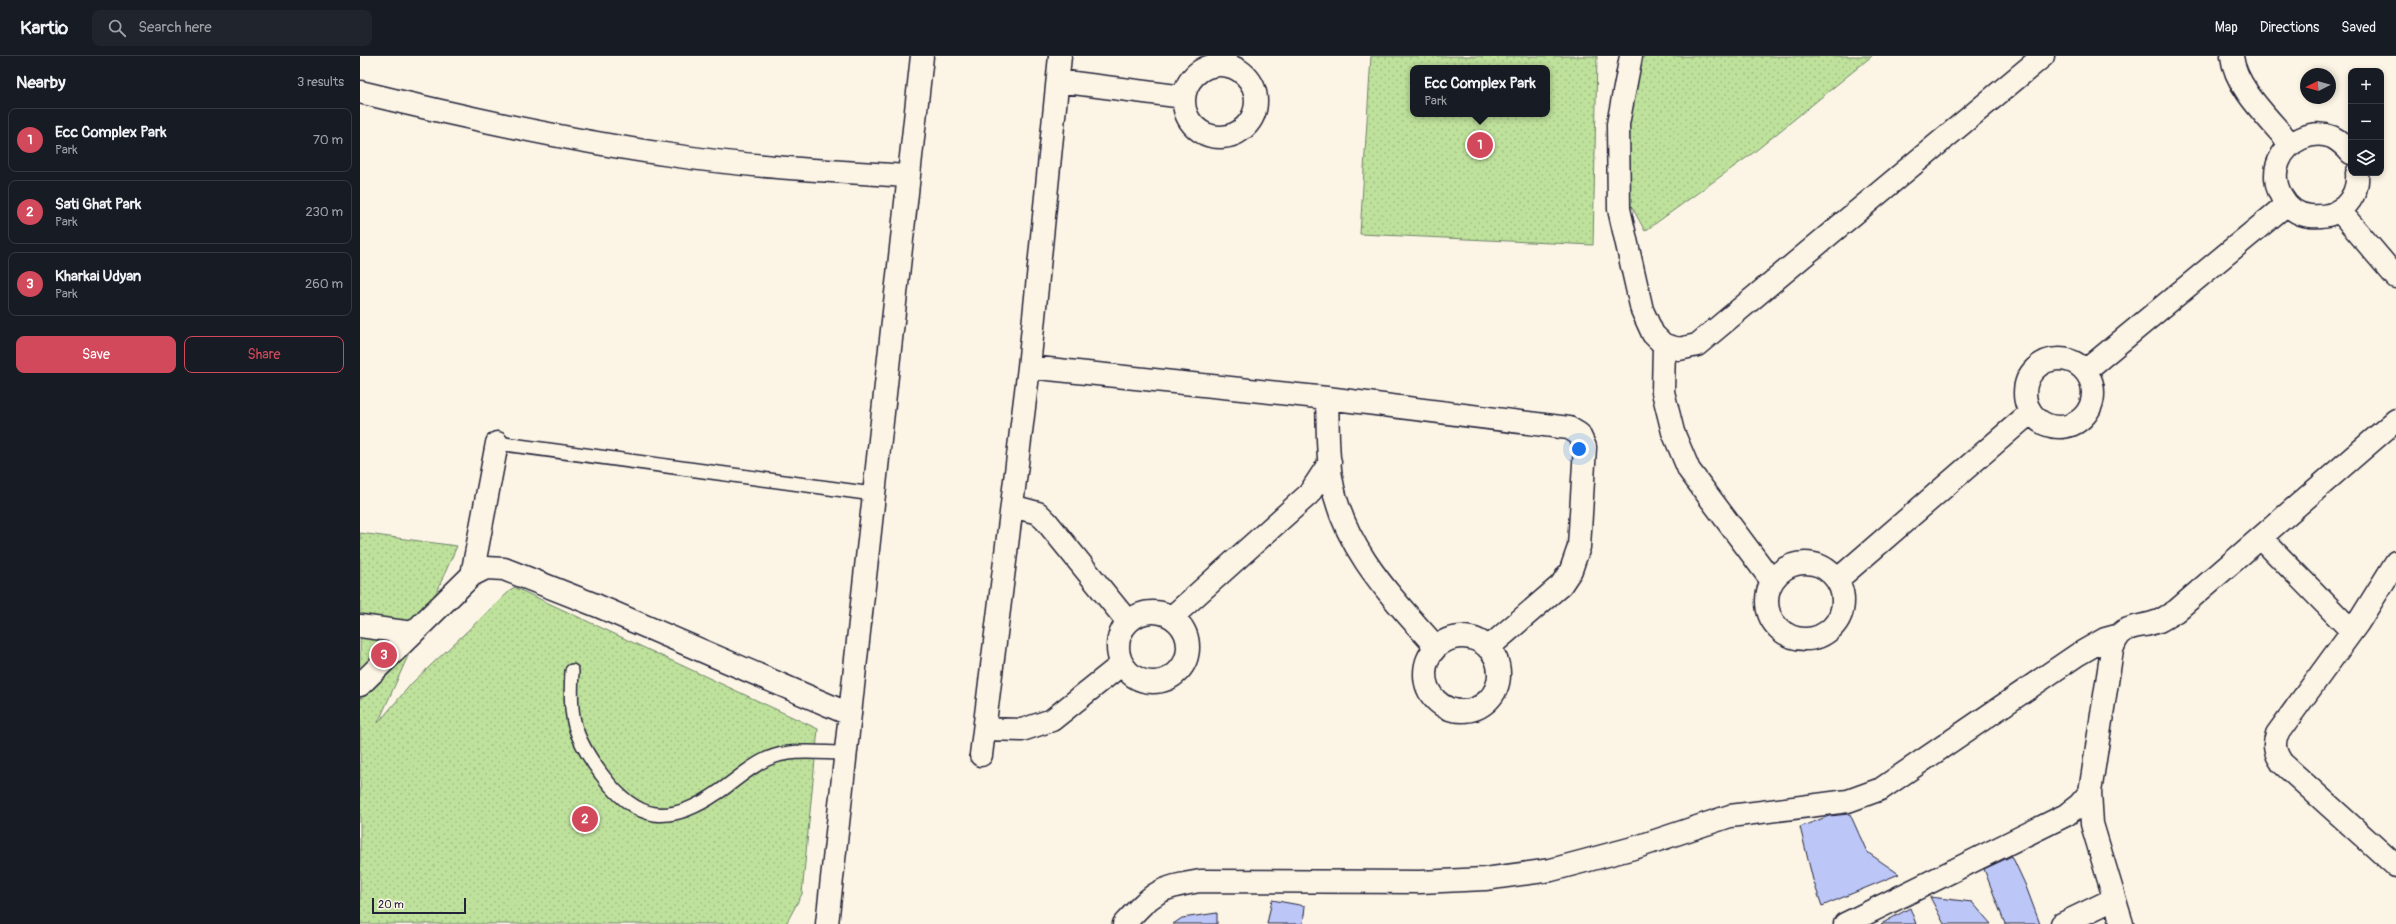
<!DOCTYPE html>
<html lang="en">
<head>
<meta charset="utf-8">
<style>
  body { margin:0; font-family:Pangolin,sans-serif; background:#20242c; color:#f1f3f6 }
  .controls { position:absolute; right:12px; top:12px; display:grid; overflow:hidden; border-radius:8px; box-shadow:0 2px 6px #0003 }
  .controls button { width:36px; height:36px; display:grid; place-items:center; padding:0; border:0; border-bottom:1px solid #363941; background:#171b24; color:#f1f3f6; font:20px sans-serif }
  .compass { position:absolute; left:1940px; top:12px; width:36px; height:36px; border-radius:50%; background:#171b24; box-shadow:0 2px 6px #0003; rotate:264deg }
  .scale { position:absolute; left:12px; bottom:10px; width:94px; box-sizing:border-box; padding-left:4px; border:2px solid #22223b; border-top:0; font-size:11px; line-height:14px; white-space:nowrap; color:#22223b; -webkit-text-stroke:3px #fcf5e5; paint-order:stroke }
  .you { position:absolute; left:1219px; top:393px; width:14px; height:14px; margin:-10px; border:3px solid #fff; border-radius:50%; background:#1a73e8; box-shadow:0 0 0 6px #1a73e833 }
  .badge { display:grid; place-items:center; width:26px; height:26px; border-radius:50%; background:#d1495b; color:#fff; font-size:13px; font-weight:700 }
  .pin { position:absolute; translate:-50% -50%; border:2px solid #fff; box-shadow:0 1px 4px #0006 }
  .popup { position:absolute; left:1050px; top:9px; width:140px; height:52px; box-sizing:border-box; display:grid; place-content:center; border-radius:8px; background:#171b24; filter:drop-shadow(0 1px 3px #0005); font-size:13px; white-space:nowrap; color:#9ea1a6 }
  .popup b { font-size:15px; color:#f1f3f6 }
  .popup::after { content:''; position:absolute; left:50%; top:100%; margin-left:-8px; border:8px solid transparent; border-top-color:#171b24 }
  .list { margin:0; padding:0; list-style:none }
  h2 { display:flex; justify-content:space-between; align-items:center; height:52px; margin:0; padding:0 16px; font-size:17px }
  h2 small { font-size:13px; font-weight:400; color:#9ea1a6 }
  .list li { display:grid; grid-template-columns:26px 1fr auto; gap:12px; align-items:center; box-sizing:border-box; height:64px; margin:0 8px 8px; padding:0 8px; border:1px solid #363941; border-radius:8px }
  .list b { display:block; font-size:15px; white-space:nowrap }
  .list p { margin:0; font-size:13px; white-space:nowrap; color:#9ea1a6 }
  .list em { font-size:13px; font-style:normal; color:#9ea1a6 }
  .actions { display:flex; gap:8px; padding:12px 16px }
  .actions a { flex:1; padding:9px 0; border:1px solid #d1495b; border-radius:8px; text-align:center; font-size:14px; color:#d1495b }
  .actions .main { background:#d1495b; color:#fff }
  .icon { flex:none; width:22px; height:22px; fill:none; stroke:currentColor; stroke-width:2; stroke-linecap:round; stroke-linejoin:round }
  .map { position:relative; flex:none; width:2036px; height:868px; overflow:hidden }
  header { display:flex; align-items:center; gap:24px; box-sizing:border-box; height:56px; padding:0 20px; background:#171b24; border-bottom:1px solid #363941 }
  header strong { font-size:19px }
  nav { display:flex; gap:22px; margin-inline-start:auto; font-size:14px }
  .search { width:280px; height:36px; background:#20242c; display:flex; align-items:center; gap:10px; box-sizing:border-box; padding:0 14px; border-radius:8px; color:#9ea1a6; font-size:15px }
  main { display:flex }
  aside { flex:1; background:#171b24 }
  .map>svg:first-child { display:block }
  .green { fill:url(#green-dots); stroke:#70826b; fill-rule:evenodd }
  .building { fill:#bcc7f8; stroke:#22223b }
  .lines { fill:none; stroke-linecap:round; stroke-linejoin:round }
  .service-casing { stroke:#22223b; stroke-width:16 }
  .minor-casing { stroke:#22223b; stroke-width:25 }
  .service { stroke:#fcf5e5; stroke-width:13 }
  .minor { stroke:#fcf5e5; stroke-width:22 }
</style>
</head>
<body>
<header>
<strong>Kartio</strong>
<div class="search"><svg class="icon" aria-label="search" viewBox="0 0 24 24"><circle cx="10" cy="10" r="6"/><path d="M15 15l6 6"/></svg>Search here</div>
<nav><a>Map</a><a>Directions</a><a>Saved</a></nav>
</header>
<main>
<aside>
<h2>Nearby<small>3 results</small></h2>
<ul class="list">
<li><span class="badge">1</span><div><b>Ecc Complex Park</b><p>Park</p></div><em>70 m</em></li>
<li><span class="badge">2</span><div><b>Sati Ghat Park</b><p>Park</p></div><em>230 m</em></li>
<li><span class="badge">3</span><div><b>Kharkai Udyan</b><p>Park</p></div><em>260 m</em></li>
</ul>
<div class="actions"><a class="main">Save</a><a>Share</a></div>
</aside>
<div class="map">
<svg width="2036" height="868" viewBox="0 0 2036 868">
  <defs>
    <pattern id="green-dots" width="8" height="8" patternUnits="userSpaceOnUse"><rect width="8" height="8" fill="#bee19b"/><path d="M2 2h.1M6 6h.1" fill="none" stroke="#a3c186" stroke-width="1.8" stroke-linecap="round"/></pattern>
  </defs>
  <rect width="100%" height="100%" fill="#fcf5e5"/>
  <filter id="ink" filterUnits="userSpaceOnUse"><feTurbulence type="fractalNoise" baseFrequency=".025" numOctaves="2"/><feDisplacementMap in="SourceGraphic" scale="8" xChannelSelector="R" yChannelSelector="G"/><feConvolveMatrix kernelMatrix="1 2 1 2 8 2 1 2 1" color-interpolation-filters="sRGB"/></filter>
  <g filter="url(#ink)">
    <!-- green -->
    <path class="green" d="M1011,0H1237L1233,189L1000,178ZM1053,12H1187V58H1053Z
      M1268,0H1512L1393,97L1285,175L1268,144Z
      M0,477L97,490L18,667L52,627L154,531L458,673L442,838L426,868H0Z"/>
    <!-- building -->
    <path class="building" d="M1490,758L1507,796L1539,818L1462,850L1453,824L1440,771L1469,760Z
      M1652,800L1665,828L1680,868H1645L1624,813Z
      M1570,841L1612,846L1631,868H1584Z
      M912,844L945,850L943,868H907Z
      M1550,852L1556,868H1521Z
      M857,857V868H813L822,862Z"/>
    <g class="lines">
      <!-- service casing -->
      <g class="service-casing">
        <path id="service" d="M137,387L513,438
          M212,615C209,662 213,680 242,719C277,766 309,770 357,737C374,726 389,711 407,703C431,692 460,697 485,697"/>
      </g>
      <!-- minor casing -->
      <g class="minor-casing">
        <path id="minor" d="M1271,0L1258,68L1259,153L1282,254L1293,278L1304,289L1319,293L1337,289L1683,0
          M1872,0C1875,32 1911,64 1931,89
          M824 45a36 36 0 1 1 72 0a36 36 0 1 1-72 0Z
          M698,25L824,41
          M0,36C102,61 207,84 311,99C390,111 469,115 549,120
          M1991,97C1986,91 1980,85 1972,81C1952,73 1927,85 1919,105C1909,127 1925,158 1950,160C1962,161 1976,159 1985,150C1994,141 1998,129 1997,117
          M1979,154L2036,221
          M1304,289L1303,336L1313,376L1329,414L1412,525
          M1665 337a34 34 0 1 1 68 0a34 34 0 1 1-68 0Z
          M669,311L700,0
          M1725,315L1927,148
          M967,342C968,368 967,395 971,421C982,491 1031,540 1076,591
          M652,450L678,457L686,465L768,566
          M1901,482L1987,570L1998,567L2036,506
          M1407 545a38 38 0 1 1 76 0a38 38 0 1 1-76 0Z
          M112,519L137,387
          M1477,524L1671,356
          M758 591a35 35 0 1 1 70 0a35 35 0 1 1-70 0Z
          M812,561L949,438L970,406
          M1998,567L1917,678C1913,689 1915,697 1922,707L2036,810
          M0,570L53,577
          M1065 618a37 37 0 1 1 74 0a37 37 0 1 1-74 0Z
          M0,629L112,519L126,512L144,513L238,550L489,658
          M625,673L662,674L692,664L762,608
          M621,699L669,311L967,342L1209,372L1219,378L1225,391L1219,491L1211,514L1201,529L1128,592
          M1730,736L1732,768L1762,868
          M467,868L562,0
          M764,868C793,837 797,832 840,825L1060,826L1125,823L1191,814L1277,791L1370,760L1488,745L1521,733L1717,599L1745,583L1756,580
          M1485,868L1706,759L1719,749L1730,736L1752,594C1761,565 1776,574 1799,565C1805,562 1811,558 1816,555L2036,364
          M1702,868L1754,843"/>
      </g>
      <!-- service -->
      <use href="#service" class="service"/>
      <!-- minor -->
      <use href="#minor" class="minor"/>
    </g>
  </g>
</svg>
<div class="controls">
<button>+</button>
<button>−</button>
<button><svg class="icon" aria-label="layers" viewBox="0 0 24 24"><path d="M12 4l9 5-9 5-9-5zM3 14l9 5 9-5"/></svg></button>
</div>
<svg class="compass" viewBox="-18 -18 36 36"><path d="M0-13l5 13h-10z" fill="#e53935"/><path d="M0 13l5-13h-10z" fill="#9ea1a6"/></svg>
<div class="scale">20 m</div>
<div class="you"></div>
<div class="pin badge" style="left:1120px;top:89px">1</div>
<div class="popup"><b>Ecc Complex Park</b>Park</div>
<div class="pin badge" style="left:225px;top:763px">2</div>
<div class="pin badge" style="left:24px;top:599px">3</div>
</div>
</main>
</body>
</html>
